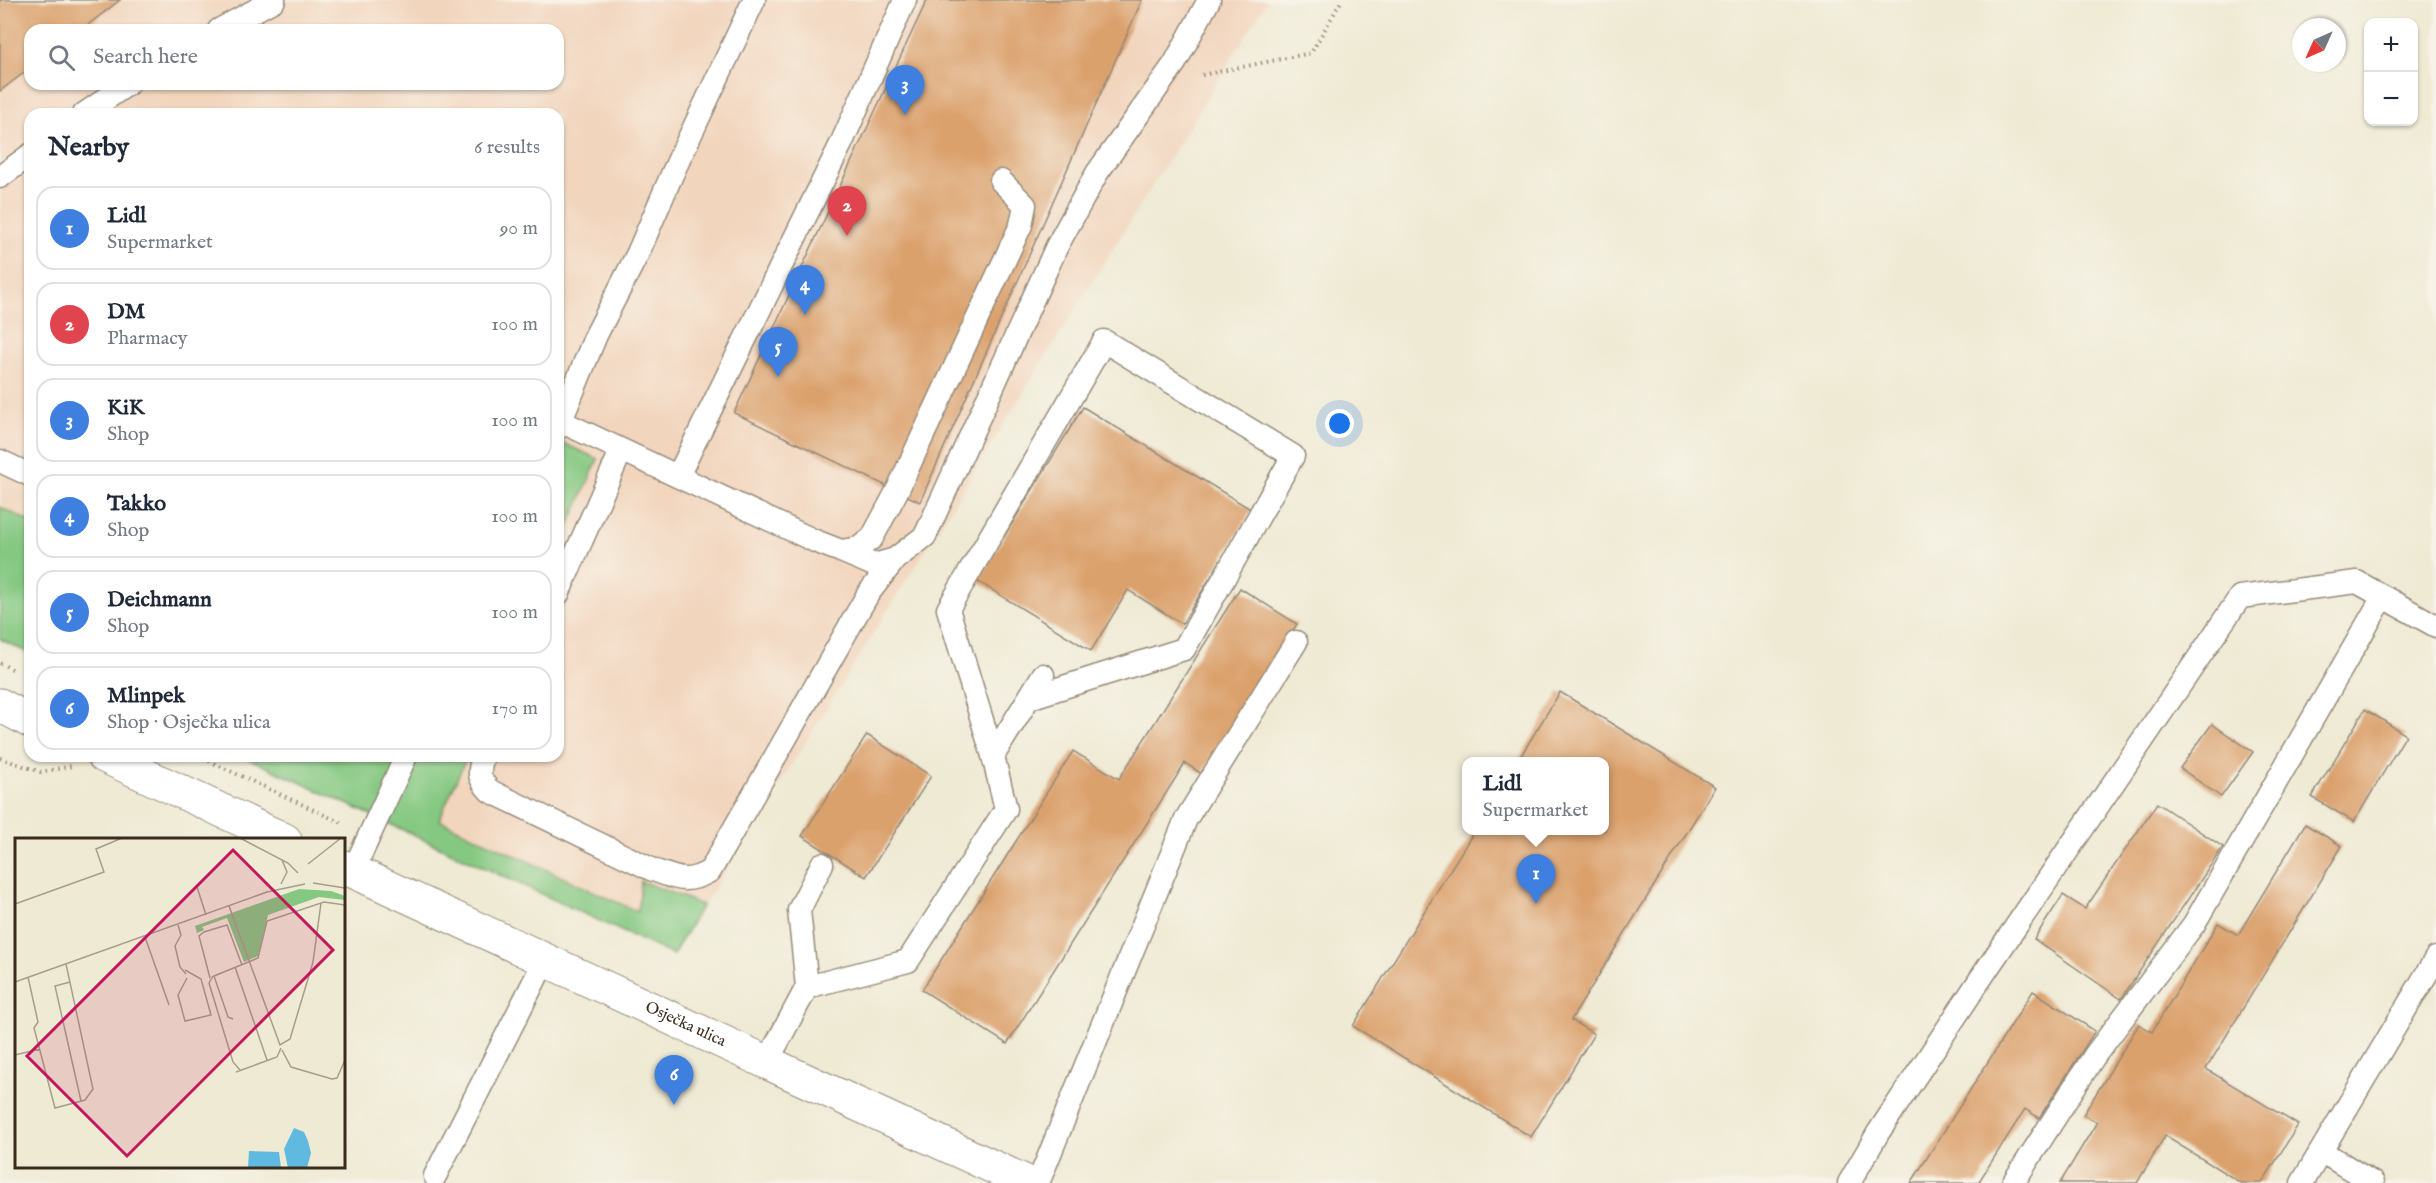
<!DOCTYPE html>
<html lang="en">
<head>
<meta charset="utf-8">
<style>
  body { margin:0; font-family:"IM FELL English",serif; background:#f6f6f7; color:#1f2937 }
  .controls { position:absolute; right:18px; top:18px; display:grid; overflow:hidden; border-radius:12px; box-shadow:0 2px 4px #0004 }
  .controls button { width:54px; height:54px; display:grid; place-items:center; padding:0; border:0; border-bottom:2px solid #e0e1e3; background:#fff; color:#1f2937; font:30px sans-serif }
  .compass { position:absolute; left:2292px; top:18px; width:54px; height:54px; border-radius:50%; background:#fff; box-shadow:0 2px 4px #0004; rotate:225deg }
  .you { position:absolute; left:1340px; top:424px; width:21px; height:21px; margin:-15px; border:4px solid #fff; border-radius:50%; background:#1a73e8; box-shadow:0 0 0 9px #1a73e833 }
  .badge { display:grid; place-items:center; width:39px; height:39px; border-radius:50%; background:#c8321e; color:#fff; font-size:20px; font-weight:700 }
  .pin { position:absolute; translate:-50% -50px; filter:drop-shadow(0 2px 3px #0008) }
  .pin::after { content:''; position:absolute; top:32px; width:21px; height:18px; background:inherit; clip-path:polygon(0 0,100% 0,50% 100%) }
  .popup { position:absolute; left:1462px; top:757px; width:147px; height:78px; box-sizing:border-box; display:grid; place-content:center; border-radius:12px; background:#fff; filter:drop-shadow(0 2px 4px #0005); font-size:20px; white-space:nowrap; color:#747a83 }
  .popup b { font-size:22px; color:#1f2937 }
  .popup::after { content:''; position:absolute; left:50%; top:100%; margin-left:-12px; border:12px solid transparent; border-top-color:#fff }
  .list { margin:0; padding:0; list-style:none }
  h2 { display:flex; justify-content:space-between; align-items:center; height:78px; margin:0; padding:0 24px; font-size:26px }
  h2 small { font-size:20px; font-weight:400; color:#747a83 }
  .list li { display:grid; grid-template-columns:39px 1fr auto; gap:18px; align-items:center; box-sizing:border-box; height:84px; margin:0 12px 12px; padding:0 12px; border:2px solid #e0e1e3; border-radius:18px }
  .list b { display:block; font-size:22px; white-space:nowrap }
  .list p { margin:0; font-size:20px; white-space:nowrap; color:#747a83 }
  .list em { font-size:20px; font-style:normal; color:#747a83 }
  .icon { flex:none; width:33px; height:33px; fill:none; stroke:currentColor; stroke-width:2; stroke-linecap:round; stroke-linejoin:round }
  .map { position:relative; flex:none; width:2436px; height:1183px; overflow:hidden }
  .search { position:absolute; background:#fff; box-shadow:0 2px 4px #0004; left:24px; top:24px; width:540px; height:66px; display:flex; align-items:center; gap:15px; box-sizing:border-box; padding:0 21px; border-radius:18px; color:#747a83; font-size:22px }
  .panel { position:absolute; background:#fff; box-shadow:0 2px 4px #0004; left:24px; top:108px; width:540px; height:654px; border-radius:18px }
  .map>svg:first-child { display:block }
  .built { fill:#f2d5bd; fill-rule:evenodd }
  .green { fill:#84c881; stroke:#607950; stroke-width:1.5 }
  .building { fill:#dba16d }
  .lines { fill:none; stroke-linecap:round; stroke-linejoin:round }
  .service-casing { stroke:#958a79; stroke-width:25 }
  .primary-casing { stroke:#958a79; stroke-width:35 }
  .path { stroke:#958a79; stroke-width:4; stroke-dasharray:1.5 4.5; stroke-linecap:butt }
  .service { stroke:#fff; stroke-width:22 }
  .primary { stroke:#fff; stroke-width:33 }
  .labels { text-anchor:middle; dominant-baseline:central; stroke-width:6; stroke-linejoin:round; paint-order:stroke }
  .street-label { font-size:16px; fill:#3b2a1e; stroke:#f7f3e8 }
  .inset-road { fill:none; stroke:#a79d8b; stroke-width:1.5 }
  .view { fill:#c2185b; fill-opacity:0.15; stroke:#c2185b; stroke-width:3 }
  .inset-edge { fill:none; stroke:#3b2a1e; stroke-width:3 }
</style>
</head>
<body>
<div class="map">
<svg width="2436" height="1183" viewBox="0 0 2436 1183">
  <rect width="100%" height="100%" fill="#f7f3e8"/>
  <filter id="ink" filterUnits="userSpaceOnUse"><feTurbulence type="fractalNoise" baseFrequency=".0167" numOctaves="2"/><feDisplacementMap in="SourceGraphic" scale="12" xChannelSelector="R" yChannelSelector="G"/><feConvolveMatrix kernelMatrix="1 2 1 2 8 2 1 2 1" color-interpolation-filters="sRGB"/></filter>
  <filter id="wash" filterUnits="userSpaceOnUse"><feTurbulence type="fractalNoise" baseFrequency=".008" numOctaves="4" result="noise"/><feDisplacementMap in="SourceGraphic" scale="24" xChannelSelector="R" yChannelSelector="G"/><feGaussianBlur stdDeviation="1.35" result="paint"/><feColorMatrix in="noise" values="0 0 0 0 0 0 0 0 0 0 0 0 0 0 0 0 0 1.4 0 .05"/><feComposite in="paint" operator="in"/></filter>
  <g filter="url(#wash)">
    <rect width="100%" height="100%" fill="#efead4"/>
    <!-- built -->
    <path class="built" d="M0,0H1268L673,955L243,756H558V114H30V654L0,639ZM30,30H558V84H30Z"/>
    <!-- green -->
    <path class="green" d="M558,441L598,459L558,550Z
      M0,507L30,522V654L0,639Z
      M243,756H467L439,820L638,912L641,881L702,905L673,955Z"/>
    <g id="blocks">
      <!-- building -->
      <path class="building" d="M0,0H120L81,30H30V68L0,91Z
        M927,0H1142L920,502L734,413Z
        M1083,407L1252,510L1182,624L1128,590L1091,651L977,581Z
        M1240,588L1297,624L1202,774L1185,763L1007,1044L922,990L1073,751L1119,779Z
        M1560,692L1715,787L1571,1020L1594,1034L1531,1137L1353,1026L1475,830H1605V762H1517Z
        M2365,709L2406,735L2354,822L2312,797Z
        M2212,724L2253,752L2221,797L2180,768Z
        M867,735L931,776L866,877L802,836Z
        M2157,803L2223,847L2121,999L2034,939L2063,895L2085,909Z
        M2305,824L2342,846L2206,1069L2298,1125L2262,1183H2241L2165,1136L2137,1183H2060L2097,1122L2083,1115L2139,1024L2152,1032L2218,923L2238,935Z
        M2033,991L2095,1031L2039,1118L2025,1109L1978,1183H1911Z"/>
    </g>
  </g>
  <g filter="url(#ink)">
    <use href="#blocks" fill-opacity="0" stroke="#958a79" stroke-width="1.5"/>
    <g class="lines">
      <!-- service casing -->
      <g class="service-casing">
        <path id="service" d="M219,30L274,0
          M84,114L128,84
          M0,177L30,155
          M558,420L815,541L841,551L859,548L872,538L897,491L1021,225L1025,205L1001,181
          M558,428L596,335L638,253L674,170L754,0
          M0,461L30,475
          M678,476L841,144L905,0
          M841,551L874,565L895,559L925,536L1057,246L1097,173L1175,63L1209,0
          M558,594L621,451
          M483,756C478,773 478,778 490,791L653,870C677,878 686,885 710,871L868,594L895,559
          M993,756L948,609L1104,341L1293,456L1184,649L1029,698
          M353,871L406,756
          M807,987L799,910L822,864
          M767,1062L807,987L908,961L1006,809L993,756L1043,675
          M2321,1151L2373,1183
          M435,1176L545,960
          M1038,1183L1186,819L1296,642
          M1849,1183L1878,1133L1989,966L2240,597L2357,582L2436,626
          M2013,1183L2095,1055L2194,924L2383,597
          M2302,1183L2436,958"/>
      </g>
      <!-- primary casing -->
      <g class="primary-casing">
        <g id="primary">
          <path d="M0,705L30,721"/>
          <path d="M104,756L285,840"/>
          <path id="s1" d="M344,867L1028,1183"/>
        </g>
      </g>
      <!-- path -->
      <path class="path" d="M1202,75L1311,53L1342,0
        M0,663L16,671
        M198,756L344,824
        M0,758L41,772L72,766"/>
      <!-- service -->
      <use href="#service" class="service"/>
      <!-- primary -->
      <use href="#primary" class="primary"/>
    </g>
  </g>
  <g class="labels">
    <!-- street labels -->
    <g class="street-label">
      <text stroke="none"><textPath href="#s1" startOffset="376">Osječka ulica</textPath></text>
    </g>
  </g>
  <!-- overview -->
  <g transform="translate(15 838)">
    <rect width="330" height="330" fill="#efead4"/>
    <path d="M284,51L316,53L330,58V62L304,59L253,77L243,118L229,124L212,80L187,89L189,92L182,95L180,88Z" fill="#84c881"/>
    <path d="M279,290L289,294L293,303L296,315L292,330H273L269,311ZM234,313L264,314L266,330H233Z" fill="#60b9de"/>
    <path class="inset-road" d="M225,0L273,25L283,35M293,26L326,0M298,45L330,50M266,46L272,34L267,22M182,49L191,77M0,66L89,34L81,11L107,0M214,68L265,207L275,201L298,124L306,65M163,87L166,97L160,108L165,129L171,136M130,99L154,167M220,129L252,222M170,132L186,141L196,177L170,183L163,157L172,140M198,138L194,145L218,224L225,232M13,139L23,184L19,190L40,270L70,262L78,251L51,126M195,140L184,98L189,94L212,87L227,127M0,144L252,54L290,46M55,144L40,148L66,263M218,181L213,179L199,138L243,120L252,83L309,64L330,67M267,212L276,229L317,241L322,240L330,222M0,217L25,211M221,234L262,219L266,210"/>
    <path class="view" d="M218,12L318,112L112,318L12,218Z"/>
    <rect width="330" height="330" class="inset-edge"/>
  </g>
</svg>
<div class="controls">
<button>+</button>
<button>−</button>
</div>
<svg class="compass" viewBox="-18 -18 36 36"><path d="M0-13l5 13h-10z" fill="#e53935"/><path d="M0 13l5-13h-10z" fill="#747a83"/></svg>
<div class="you"></div>
<div class="pin badge" style="left:1536px;top:904px;background:#3f7fe0">1</div>
<div class="popup"><b>Lidl</b>Supermarket</div>
<div class="pin badge" style="left:847px;top:236px;background:#e0444e">2</div>
<div class="pin badge" style="left:905px;top:115px;background:#3f7fe0">3</div>
<div class="pin badge" style="left:805px;top:315px;background:#3f7fe0">4</div>
<div class="pin badge" style="left:778px;top:377px;background:#3f7fe0">5</div>
<div class="pin badge" style="left:674px;top:1105px;background:#3f7fe0">6</div>
<div class="search"><svg class="icon" aria-label="search" viewBox="0 0 24 24"><circle cx="10" cy="10" r="6"/><path d="M15 15l6 6"/></svg>Search here</div>
<section class="panel">
<h2>Nearby<small>6 results</small></h2>
<ul class="list">
<li><span class="badge" style="background:#3f7fe0">1</span><div><b>Lidl</b><p>Supermarket</p></div><em>90 m</em></li>
<li><span class="badge" style="background:#e0444e">2</span><div><b>DM</b><p>Pharmacy</p></div><em>100 m</em></li>
<li><span class="badge" style="background:#3f7fe0">3</span><div><b>KiK</b><p>Shop</p></div><em>100 m</em></li>
<li><span class="badge" style="background:#3f7fe0">4</span><div><b>Takko</b><p>Shop</p></div><em>100 m</em></li>
<li><span class="badge" style="background:#3f7fe0">5</span><div><b>Deichmann</b><p>Shop</p></div><em>100 m</em></li>
<li><span class="badge" style="background:#3f7fe0">6</span><div><b>Mlinpek</b><p>Shop · Osječka ulica</p></div><em>170 m</em></li>
</ul>
</section>
</div>
</body>
</html>
